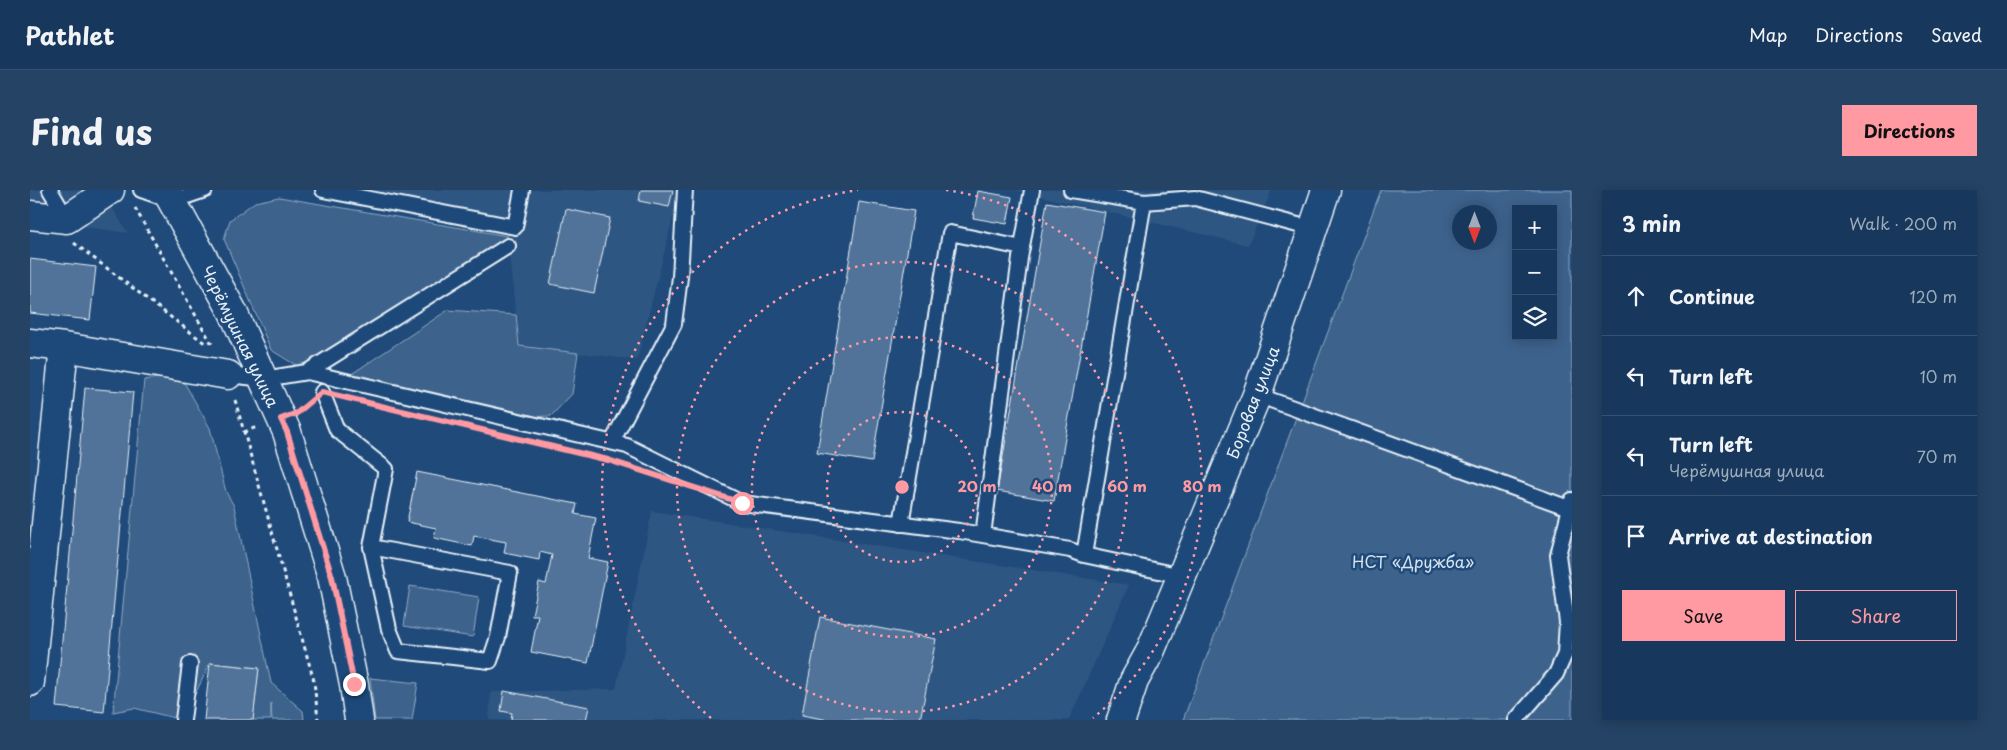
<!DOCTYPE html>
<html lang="en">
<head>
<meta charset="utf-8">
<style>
  body { margin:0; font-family:"Playpen Sans",sans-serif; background:#244365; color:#f1f3f6 }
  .controls { position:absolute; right:15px; top:15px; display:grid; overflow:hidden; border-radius:0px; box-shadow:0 2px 12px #0003 }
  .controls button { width:45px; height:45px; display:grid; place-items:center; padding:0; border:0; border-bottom:1px solid #365272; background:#17385c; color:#f1f3f6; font:25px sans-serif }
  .compass { position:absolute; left:1422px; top:15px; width:45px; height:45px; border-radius:50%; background:#17385c; box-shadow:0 2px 12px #0003; rotate:180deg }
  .stop { position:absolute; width:15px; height:15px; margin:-11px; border:4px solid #ff9aa2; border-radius:50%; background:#fff }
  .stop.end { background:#ff9aa2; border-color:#fff; box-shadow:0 1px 5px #0008 }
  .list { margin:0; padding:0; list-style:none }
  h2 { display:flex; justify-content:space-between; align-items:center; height:65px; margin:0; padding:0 20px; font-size:21px }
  h2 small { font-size:16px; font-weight:400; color:#9eacbb }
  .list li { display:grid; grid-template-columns:32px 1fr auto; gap:15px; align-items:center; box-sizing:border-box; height:80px; padding:0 20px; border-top:1px solid #365272 }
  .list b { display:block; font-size:19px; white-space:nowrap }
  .list p { margin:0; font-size:16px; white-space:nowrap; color:#9eacbb }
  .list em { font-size:16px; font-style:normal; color:#9eacbb }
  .actions { display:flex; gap:10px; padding:15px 20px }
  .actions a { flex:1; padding:11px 0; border:1px solid #ff9aa2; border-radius:0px; text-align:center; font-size:18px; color:#ff9aa2 }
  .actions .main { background:#ff9aa2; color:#111 }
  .icon { flex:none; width:28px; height:28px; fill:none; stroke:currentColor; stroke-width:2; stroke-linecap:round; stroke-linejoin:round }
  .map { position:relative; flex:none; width:1542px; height:530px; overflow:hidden; border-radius:0px }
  header { display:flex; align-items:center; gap:30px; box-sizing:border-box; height:70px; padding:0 25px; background:#17385c; border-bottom:1px solid #365272 }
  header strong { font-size:24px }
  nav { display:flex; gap:28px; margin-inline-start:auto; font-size:18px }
  .intro { display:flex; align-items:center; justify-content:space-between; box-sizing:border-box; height:120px; padding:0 30px }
  h1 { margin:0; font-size:35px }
  .button { padding:12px 22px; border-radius:0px; background:#ff9aa2; color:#111; font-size:18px; font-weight:700 }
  main { display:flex; gap:30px; padding:0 30px }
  aside { flex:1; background:#17385c; border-radius:0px; box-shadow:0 2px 12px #0003 }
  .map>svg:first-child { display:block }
  .built { fill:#2e5683 }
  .green { fill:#3c628c; stroke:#92aac2; fill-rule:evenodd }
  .building { fill:#517399; stroke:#e8f1f8 }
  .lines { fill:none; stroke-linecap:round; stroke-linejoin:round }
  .lane-casing { stroke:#e8f1f8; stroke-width:18 }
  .street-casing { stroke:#e8f1f8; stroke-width:31 }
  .secondary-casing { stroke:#e8f1f8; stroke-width:31 }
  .path { stroke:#e8f1f8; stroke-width:3; stroke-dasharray:4 4; stroke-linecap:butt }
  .lane { stroke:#1f4a7a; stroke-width:14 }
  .street { stroke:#1f4a7a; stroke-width:28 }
  .secondary { stroke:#1f4a7a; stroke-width:28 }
  .route { stroke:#ff9aa2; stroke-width:6 }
  .ring { fill:none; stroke:#ff9aa2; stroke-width:2.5; stroke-dasharray:2.5 5 }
  .labels { text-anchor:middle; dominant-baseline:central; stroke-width:5; stroke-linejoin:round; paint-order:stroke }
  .street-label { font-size:16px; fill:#e8f1f8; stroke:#1f4a7a }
  .park-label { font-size:16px; fill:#d7e3ed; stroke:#1f4a7a }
  .centre { fill:#ff9aa2; stroke:#1f4a7a; stroke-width:2.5 }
  .ring-label { font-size:15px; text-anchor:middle; font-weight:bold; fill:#ff9aa2; stroke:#1f4a7a; stroke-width:5; stroke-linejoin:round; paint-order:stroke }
</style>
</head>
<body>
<header>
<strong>Pathlet</strong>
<nav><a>Map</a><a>Directions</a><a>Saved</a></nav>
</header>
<div class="intro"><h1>Find us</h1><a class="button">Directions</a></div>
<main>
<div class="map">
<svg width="1542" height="530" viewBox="0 0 1542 530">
  <rect width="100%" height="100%" fill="#1f4a7a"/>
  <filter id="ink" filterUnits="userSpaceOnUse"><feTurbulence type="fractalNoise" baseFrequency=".02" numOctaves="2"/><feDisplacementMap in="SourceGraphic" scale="10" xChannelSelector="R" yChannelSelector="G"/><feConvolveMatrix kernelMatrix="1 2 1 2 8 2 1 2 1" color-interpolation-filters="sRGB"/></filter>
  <g filter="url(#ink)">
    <!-- built -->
    <path class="built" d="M0,0H71L98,43L0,29Z
      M293,0H650L607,170L489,156L478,56L485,38Z
      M984,0H1242L1218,55Z
      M622,321L1099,395L1039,530H459L461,502L586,499Z"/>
    <!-- green -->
    <path class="green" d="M1351,0H1542V530H1153ZM1486,19H1523V146H1486ZM1430,22H1460V52H1430Z
      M249,7L478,46L277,182L241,160L194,49L200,30L225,12Z
      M418,120L486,125L489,156L548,163L542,204L521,226L491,227L314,189Z
      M150,185L180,238L196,302L204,316L241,493L273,521L274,530H242L241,513V530H223L229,478L180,473L153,530L104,518L83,522L114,190Z
      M380,396L449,407L443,447L374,436Z
      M340,488L388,493L382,530H345Z"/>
    <!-- building -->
    <path class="building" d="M611,0H643L639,17L609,11Z
      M948,1L982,7L977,34L943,28Z
      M829,12L884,21L842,272L787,263Z
      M1017,12L1075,22L1024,311L967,301Z
      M536,19L580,28L564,103L520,94Z
      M0,69L66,77L60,130L0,123Z
      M55,198L103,202L74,522L26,517Z
      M387,282L547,314L545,324L566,328L558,368L578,372L558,473L501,462L508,425H502L509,392L516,394L522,365L510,362L509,370L474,363L476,352L444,346L442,356L404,348L406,338L377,332Z
      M790,427L906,449L890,530H799L772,525Z
      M180,473L229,478L223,530H174Z
      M474,501L559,517L556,530H481L482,523L471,521Z"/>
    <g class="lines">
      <!-- lane casing -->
      <g class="lane-casing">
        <path id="lane" d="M20,0L37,29
          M111,0L143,11L175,0
          M293,0L485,37L492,0
          M1041,0L1114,12
          M277,182L478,56
          M198,185L234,189L277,182L597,256L712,313L929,341L1040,360L1054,365L1152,386
          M292,202L307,240L356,279L341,357L480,383L468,447L460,471L368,461L359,439L341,357
          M1227,205L1539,318
          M582,252L644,134L650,87L655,0
          M871,334L920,43L992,58
          M953,345L990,68L1002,0
          M1054,365L1114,12L1165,8L1283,39
          M153,530L160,474
          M1486,530L1526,484L1535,464L1537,432L1528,365L1542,310"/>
      </g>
      <!-- street casing -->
      <g class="street-casing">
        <path id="street" d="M0,25L37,29L80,0
          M0,153L34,157L198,185
          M0,492L34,157
          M1091,530L1104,491L1120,462L1227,205L1296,0"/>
      </g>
      <!-- secondary casing -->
      <g class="secondary-casing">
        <path id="secondary" d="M136,0L203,122L257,242L302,387L324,495L329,530"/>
      </g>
      <!-- path -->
      <path class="path" d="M105,18L183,156
        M44,53L176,154
        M205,210L284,491L288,530
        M214,242L227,237"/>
      <!-- lane -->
      <use href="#lane" class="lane"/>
      <!-- street -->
      <use href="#street" class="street"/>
      <!-- secondary -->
      <use href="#secondary" class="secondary"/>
    </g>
  </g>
  <g class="lines" filter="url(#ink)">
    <!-- route -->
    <path class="route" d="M324,494L302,387L257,242L251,229L267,223L292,202L578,270L712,313"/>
  </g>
  <!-- distance rings -->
  <g class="ring">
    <circle cx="872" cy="297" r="75"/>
    <circle cx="872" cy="297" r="150"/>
    <circle cx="872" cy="297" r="225"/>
    <path d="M681 528A300 300 0 0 1 828 0M916 0A300 300 0 0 1 1063 528"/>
  </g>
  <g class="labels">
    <!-- street labels -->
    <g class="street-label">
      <text transform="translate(211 146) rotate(64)">Черёмушная улица</text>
      <text transform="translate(1222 212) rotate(-69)">Боровая улица</text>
    </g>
    <!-- park labels -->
    <g class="park-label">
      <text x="1383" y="371">НСТ «Дружба»</text>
    </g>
  </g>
  <circle cx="872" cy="297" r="8" class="centre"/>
  <g class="ring-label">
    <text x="947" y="302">20 m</text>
    <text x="1022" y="302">40 m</text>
    <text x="1097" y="302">60 m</text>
    <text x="1172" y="302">80 m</text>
  </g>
</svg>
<div class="controls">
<button>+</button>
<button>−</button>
<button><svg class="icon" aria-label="layers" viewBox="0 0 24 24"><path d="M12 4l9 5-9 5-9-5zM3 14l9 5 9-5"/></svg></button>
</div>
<svg class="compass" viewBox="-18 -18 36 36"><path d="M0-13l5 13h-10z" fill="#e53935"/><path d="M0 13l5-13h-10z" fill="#9eacbb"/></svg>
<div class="stop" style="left:712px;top:313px"></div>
<div class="stop end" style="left:324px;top:494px"></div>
</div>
<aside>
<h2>3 min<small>Walk · 200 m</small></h2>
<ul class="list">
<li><svg class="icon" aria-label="ahead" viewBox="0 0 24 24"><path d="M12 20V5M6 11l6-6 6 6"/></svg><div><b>Continue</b></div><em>120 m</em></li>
<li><svg class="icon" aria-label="left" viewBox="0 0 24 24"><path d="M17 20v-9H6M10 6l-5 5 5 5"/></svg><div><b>Turn left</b></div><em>10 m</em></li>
<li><svg class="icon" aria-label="left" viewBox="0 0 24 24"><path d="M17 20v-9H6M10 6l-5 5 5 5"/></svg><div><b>Turn left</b><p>Черёмушная улица</p></div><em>70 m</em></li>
<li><svg class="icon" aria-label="arrive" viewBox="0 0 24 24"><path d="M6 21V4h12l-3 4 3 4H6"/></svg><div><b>Arrive at destination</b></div></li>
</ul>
<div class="actions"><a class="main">Save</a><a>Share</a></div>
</aside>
</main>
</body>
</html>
